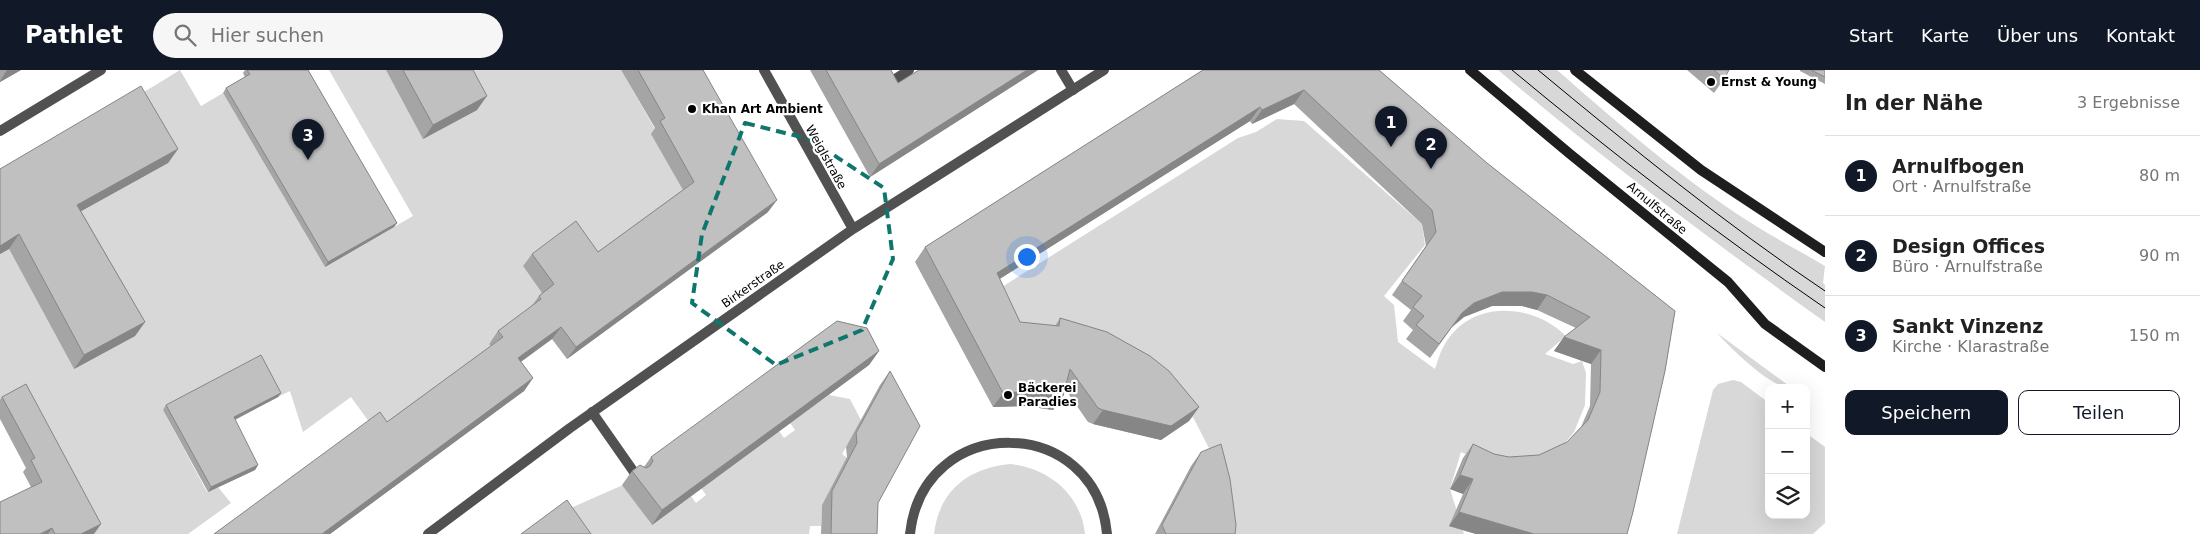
<!DOCTYPE html>
<html lang="de">
<head>
<meta charset="utf-8">
<style>
  body { margin:0; font-family:"DejaVu Sans",sans-serif; background:#f6f6f6; color:#222 }
  .controls { position:absolute; right:15px; bottom:15px; display:grid; overflow:hidden; border-radius:10px; box-shadow:0 5px 20px #0002 }
  .controls button { width:45px; height:45px; display:grid; place-items:center; padding:0; border:0; border-bottom:1px solid #e0e0e0; background:#fff; color:#222; font:25px sans-serif }
  .you { position:absolute; left:1026px; top:186px; width:18px; height:18px; margin:-12px; border:4px solid #fff; border-radius:50%; background:#1a73e8; box-shadow:0 0 0 8px #1a73e833 }
  .badge { display:grid; place-items:center; width:32px; height:32px; border-radius:50%; background:#111827; color:#fff; font-size:16px; font-weight:700 }
  .pin { position:absolute; translate:-50% -41px; filter:drop-shadow(0 1px 2px #0008) }
  .pin::after { content:''; position:absolute; top:26px; width:18px; height:15px; background:inherit; clip-path:polygon(0 0,100% 0,50% 100%) }
  .list { margin:0; padding:0; list-style:none }
  h2 { display:flex; justify-content:space-between; align-items:center; height:65px; margin:0; padding:0 20px; font-size:21px }
  h2 small { font-size:16px; font-weight:400; color:#767676 }
  .list li { display:grid; grid-template-columns:32px 1fr auto; gap:15px; align-items:center; box-sizing:border-box; height:80px; padding:0 20px; border-top:1px solid #e0e0e0 }
  .list b { display:block; font-size:19px; white-space:nowrap }
  .list p { margin:0; font-size:16px; white-space:nowrap; color:#767676 }
  .list em { font-size:16px; font-style:normal; color:#767676 }
  .actions { display:flex; gap:10px; padding:15px 20px }
  .actions a { flex:1; padding:11px 0; border:1px solid #111827; border-radius:10px; text-align:center; font-size:18px; color:#111827 }
  .actions .main { background:#111827; color:#fff }
  .icon { flex:none; width:28px; height:28px; fill:none; stroke:currentColor; stroke-width:2; stroke-linecap:round; stroke-linejoin:round }
  .map { position:relative; flex:none; width:1825px; height:464px; overflow:hidden }
  header { display:flex; align-items:center; gap:30px; box-sizing:border-box; height:70px; padding:0 25px; background:#111827; color:#fff }
  header strong { font-size:24px }
  nav { display:flex; gap:28px; margin-inline-start:auto; font-size:18px }
  .search { width:350px; height:45px; background:#f6f6f6; display:flex; align-items:center; gap:12px; box-sizing:border-box; padding:0 18px; border-radius:28px; color:#767676; font-size:19px }
  main { display:flex }
  aside { flex:1; background:#fff }
  .map>svg:first-child { display:block }
  .green { fill:#d8d8d8 }
  .lines { fill:none; stroke-linecap:round; stroke-linejoin:round }
  .service { stroke:#515151; stroke-width:10 }
  .minor { stroke:#515151; stroke-width:10 }
  .secondary { stroke:#1e1e1e; stroke-width:10 }
  .tram { stroke:#000; stroke-width:1 }
  .wall { fill:#a5a5a5 }
  .shaded-wall { fill:#868686 }
  .building { fill:#c0c0c0; stroke:#868686 }
  .marked { fill:none; stroke:#0f766e; stroke-width:4; stroke-dasharray:10 6; stroke-linejoin:round }
  .poi-dot { fill:#000; stroke:#fff; stroke-width:2 }
  .labels { text-anchor:middle; dominant-baseline:central; stroke-width:4.5; stroke-linejoin:round; paint-order:stroke }
  .poi-label { font-size:12px; font-weight:bold; fill:#000; stroke:#fff; text-anchor:start }
  .street-label { font-size:12px; fill:#000; stroke:#fff }
</style>
</head>
<body>
<header>
<strong>Pathlet</strong>
<div class="search"><svg class="icon" aria-label="search" viewBox="0 0 24 24"><circle cx="10" cy="10" r="6"/><path d="M15 15l6 6"/></svg>Hier suchen</div>
<nav><a>Start</a><a>Karte</a><a>Über uns</a><a>Kontakt</a></nav>
</header>
<main>
<div class="map">
<svg width="1825" height="464" viewBox="0 0 1825 464">
  <rect width="100%" height="100%" fill="#fff"/>
  <!-- green -->
  <path class="green" d="M180,0L201,36L223,23L325,197L413,146L329,0H621L656,61L685,124L589,194L523,196L545,227L489,273L494,280L378,364L351,327L303,362L290,321L278,327L258,290L163,340L207,422L218,417L231,433L188,464H91L0,335V184L9,179L74,299L67,149L131,30Z
    M1498,0H1557C1620,55 1684,111 1756,156C1778,170 1802,182 1825,196L1823,213L1825,215V252C1713,172 1603,89 1498,0Z
    M1277,49L1304,51L1422,154L1425,175L1384,226L1394,235L1398,272L1435,299C1438,290 1440,282 1445,274C1471,229 1533,233 1566,266L1545,284L1573,294L1582,291L1586,303L1585,335L1574,362L1565,373L1542,389L1472,387L1461,382L1450,419L1464,464H1228L1214,388L1194,349L1180,330L1076,261L1044,254L1041,263L1014,262L994,222L1238,68L1256,62Z
    M1717,263L1792,318C1770,318 1732,279 1717,263Z
    M1733,310L1741,312L1769,333V445H1806V363L1825,377V453L1813,464H1677L1713,320L1718,314Z
    M829,325L850,329L864,356L848,374L842,384L847,388L822,435L821,456H810L809,464H571L557,444L623,415L651,454L691,426L696,433L706,425L701,418L779,361L784,368L795,360L790,353Z
    M1010,394C1048,398 1081,424 1085,464H934C939,421 968,398 1010,394Z"/>
  <g class="lines">
    <!-- service -->
    <path class="service" d="M1061,0L1073,20
      M897,8L909,0
      M592,342L636,405"/>
    <!-- minor -->
    <path class="minor" d="M764,0L853,159
      M0,61L101,0
      M428,464L570,358L853,159L1104,0
      M910,464C923,342 1096,343 1107,464"/>
    <!-- secondary -->
    <path class="secondary" d="M1470,0L1570,84L1728,212L1765,254L1825,297
      M1575,0L1701,100L1825,182"/>
    <!-- tram -->
    <path class="tram" d="M1512,0C1613,84 1717,164 1825,238
      M1538,0C1631,77 1725,154 1825,221"/>
  </g>
  <!-- wall -->
  <path class="wall" d="M0,0H21L0,12Z
    M245,0H308L397,153L394,157L325,197L223,23L226,18L245,7L243,3Z
    M386,0H473L477,40L423,69Z
    M621,0H703L768,142L567,289L552,269L521,292L533,308L524,321L330,464H214L387,352L491,276L489,274L498,261L531,237L539,226L542,223L523,196L532,184L598,182L683,120L651,64L655,58Z
    M810,0H891L898,13L919,0H1038L870,107Z
    M1203,0H1379L1487,93L1675,241L1665,301L1633,442L1627,464H1476L1449,456L1463,424L1450,419L1463,388L1473,374L1494,384L1509,387L1539,385L1567,372L1581,357L1590,336L1591,294L1554,281L1564,267L1576,258L1537,240L1522,236H1492L1464,247L1452,257L1430,288L1406,269L1413,260L1403,251L1411,240L1392,225L1426,176L1422,154L1294,34L1252,54L1250,51L999,209L1020,252L1055,256L1060,248L1107,262L1150,286L1169,301L1199,337L1189,351L1161,370L1093,354L1088,352L1065,319L1063,326L1053,340L1026,336L993,337L915,192L925,177Z
    M1687,0H1729L1724,9L1714,23Z
    M1800,0H1825V14L1800,1Z
    M178,79L168,93L81,141L145,252L135,266L74,299L9,179L0,184V99Z
    M879,281L869,295L652,455L622,415L632,401L644,397L651,387Z
    M890,301L878,433L877,464H821L822,435L847,387L846,377L880,315Z
    M281,323L278,327L235,350L258,395L255,400L208,422L163,340L166,335Z
    M2,327L94,464H0L31,417L23,402L26,398L0,349V330Z
    M1201,382L1235,464H1155L1191,396Z"/>
  <!-- shaded-wall -->
  <path class="shaded-wall" d="M7,0H21L0,12V11Z
    M1027,0H1038L870,107L879,94Z
    M1304,20L1294,34L1252,54L1262,40Z
    M487,26L477,40L423,69L433,55Z
    M1260,37L1250,51L987,217L997,203Z
    M178,79L168,93L67,149L77,135Z
    M777,130L768,142L567,289L576,277Z
    M397,153L394,157L325,197L328,192Z
    M19,164L9,179L0,184V176Z
    M1502,222H1532L1547,225L1537,240L1522,236H1492L1464,247L1452,257L1430,288L1462,243L1474,233Z
    M145,252L135,266L74,299L84,285Z
    M561,257L552,269L509,300L518,288Z
    M1564,267L1601,280L1591,294L1554,281Z
    M879,281L869,295L652,455L662,440Z
    M533,308L524,321L330,464H322Z
    M1036,321L1063,326L1053,340L1026,336L993,337L1003,323Z
    M281,323L278,327L230,352L234,347Z
    M1199,337L1189,351L1161,370L1093,354L1103,340Z
    M258,395L255,400L208,422L211,417Z
    M1460,405L1473,409L1463,424L1450,419Z
    M1459,442L1534,464H1476L1449,456Z
    M101,454L94,464H81Z
    M52,458L48,464H40Z"/>
  <!-- building -->
  <path class="building" d="M247,0H308L397,153L328,192L226,18L250,4Z
    M403,0H473L487,26L433,55Z
    M638,0H703L777,130L576,277L561,257L518,288L533,308L322,464H214L380,342L387,352L503,267L498,261L541,229L539,226L554,214L532,184L576,151L598,182L694,112L660,51L665,48Z
    M826,0H891L898,13L919,0H1027L879,94Z
    M1203,0H1379L1487,93L1675,241L1665,301L1633,442L1627,464H1534L1459,442L1473,409L1460,405L1473,374L1494,384L1509,387L1539,385L1567,372L1588,350L1600,322L1601,280L1564,267L1590,247L1547,225L1532,222H1502L1474,233L1462,243L1439,274L1416,255L1424,246L1413,237L1422,226L1402,211L1436,162L1432,140L1304,20L1262,40L1260,37L997,203L1020,252L1059,256L1060,248L1107,262L1150,286L1169,301L1199,337L1171,356L1103,340L1098,338L1070,299L1063,326L1036,321L1003,323L925,177Z
    M1714,0H1729L1724,9Z
    M1811,0H1825V7Z
    M141,16L178,79L77,135L145,252L84,285L19,164L0,176V99Z
    M837,251L867,258L879,281L662,440L632,401L640,395L646,398L650,396L653,391L651,387Z
    M261,285L281,323L234,347L258,395L211,417L166,335Z
    M890,301L920,356L878,433L877,464H831L832,421L857,373L856,363Z
    M26,314L101,454L81,464H55L52,458L40,464H0V432L42,412L31,390L35,388L2,327Z
    M1221,374L1230,409L1236,455L1235,464H1166L1162,455L1201,382Z
    M567,430L591,464H521Z"/>
  <!-- marked area -->
  <path class="marked" d="M745,53L809,69L884,118L893,189L862,260L776,295L692,233L702,164Z"/>
  <!-- markers -->
  <g class="poi-dot">
    <circle cx="1711" cy="12" r="5"/>
    <circle cx="692" cy="39" r="5"/>
    <circle cx="1008" cy="325" r="5"/>
  </g>
  <g class="labels">
    <!-- poi labels -->
    <g class="poi-label">
      <text x="1721" y="12">Ernst &amp; Young</text>
      <text x="702" y="39">Khan Art Ambient</text>
      <text x="1018" y="318">Bäckerei<tspan x="1018" dy="14">Paradies</tspan></text>
    </g>
    <!-- street labels -->
    <g class="street-label">
      <text transform="translate(826 87) rotate(61)">Weiglstraße</text>
      <text transform="translate(1657 138) rotate(40)">Arnulfstraße</text>
      <text transform="translate(753 214) rotate(-35)">Birkerstraße</text>
    </g>
  </g>
</svg>
<div class="controls">
<button>+</button>
<button>−</button>
<button><svg class="icon" aria-label="layers" viewBox="0 0 24 24"><path d="M12 4l9 5-9 5-9-5zM3 14l9 5 9-5"/></svg></button>
</div>
<div class="you"></div>
<div class="pin badge" style="left:1391px;top:77px">1</div>
<div class="pin badge" style="left:1431px;top:99px">2</div>
<div class="pin badge" style="left:308px;top:90px">3</div>
</div>
<aside>
<h2>In der Nähe<small>3 Ergebnisse</small></h2>
<ul class="list">
<li><span class="badge">1</span><div><b>Arnulfbogen</b><p>Ort · Arnulfstraße</p></div><em>80 m</em></li>
<li><span class="badge">2</span><div><b>Design Offices</b><p>Büro · Arnulfstraße</p></div><em>90 m</em></li>
<li><span class="badge">3</span><div><b>Sankt Vinzenz</b><p>Kirche · Klarastraße</p></div><em>150 m</em></li>
</ul>
<div class="actions"><a class="main">Speichern</a><a>Teilen</a></div>
</aside>
</main>
</body>
</html>
